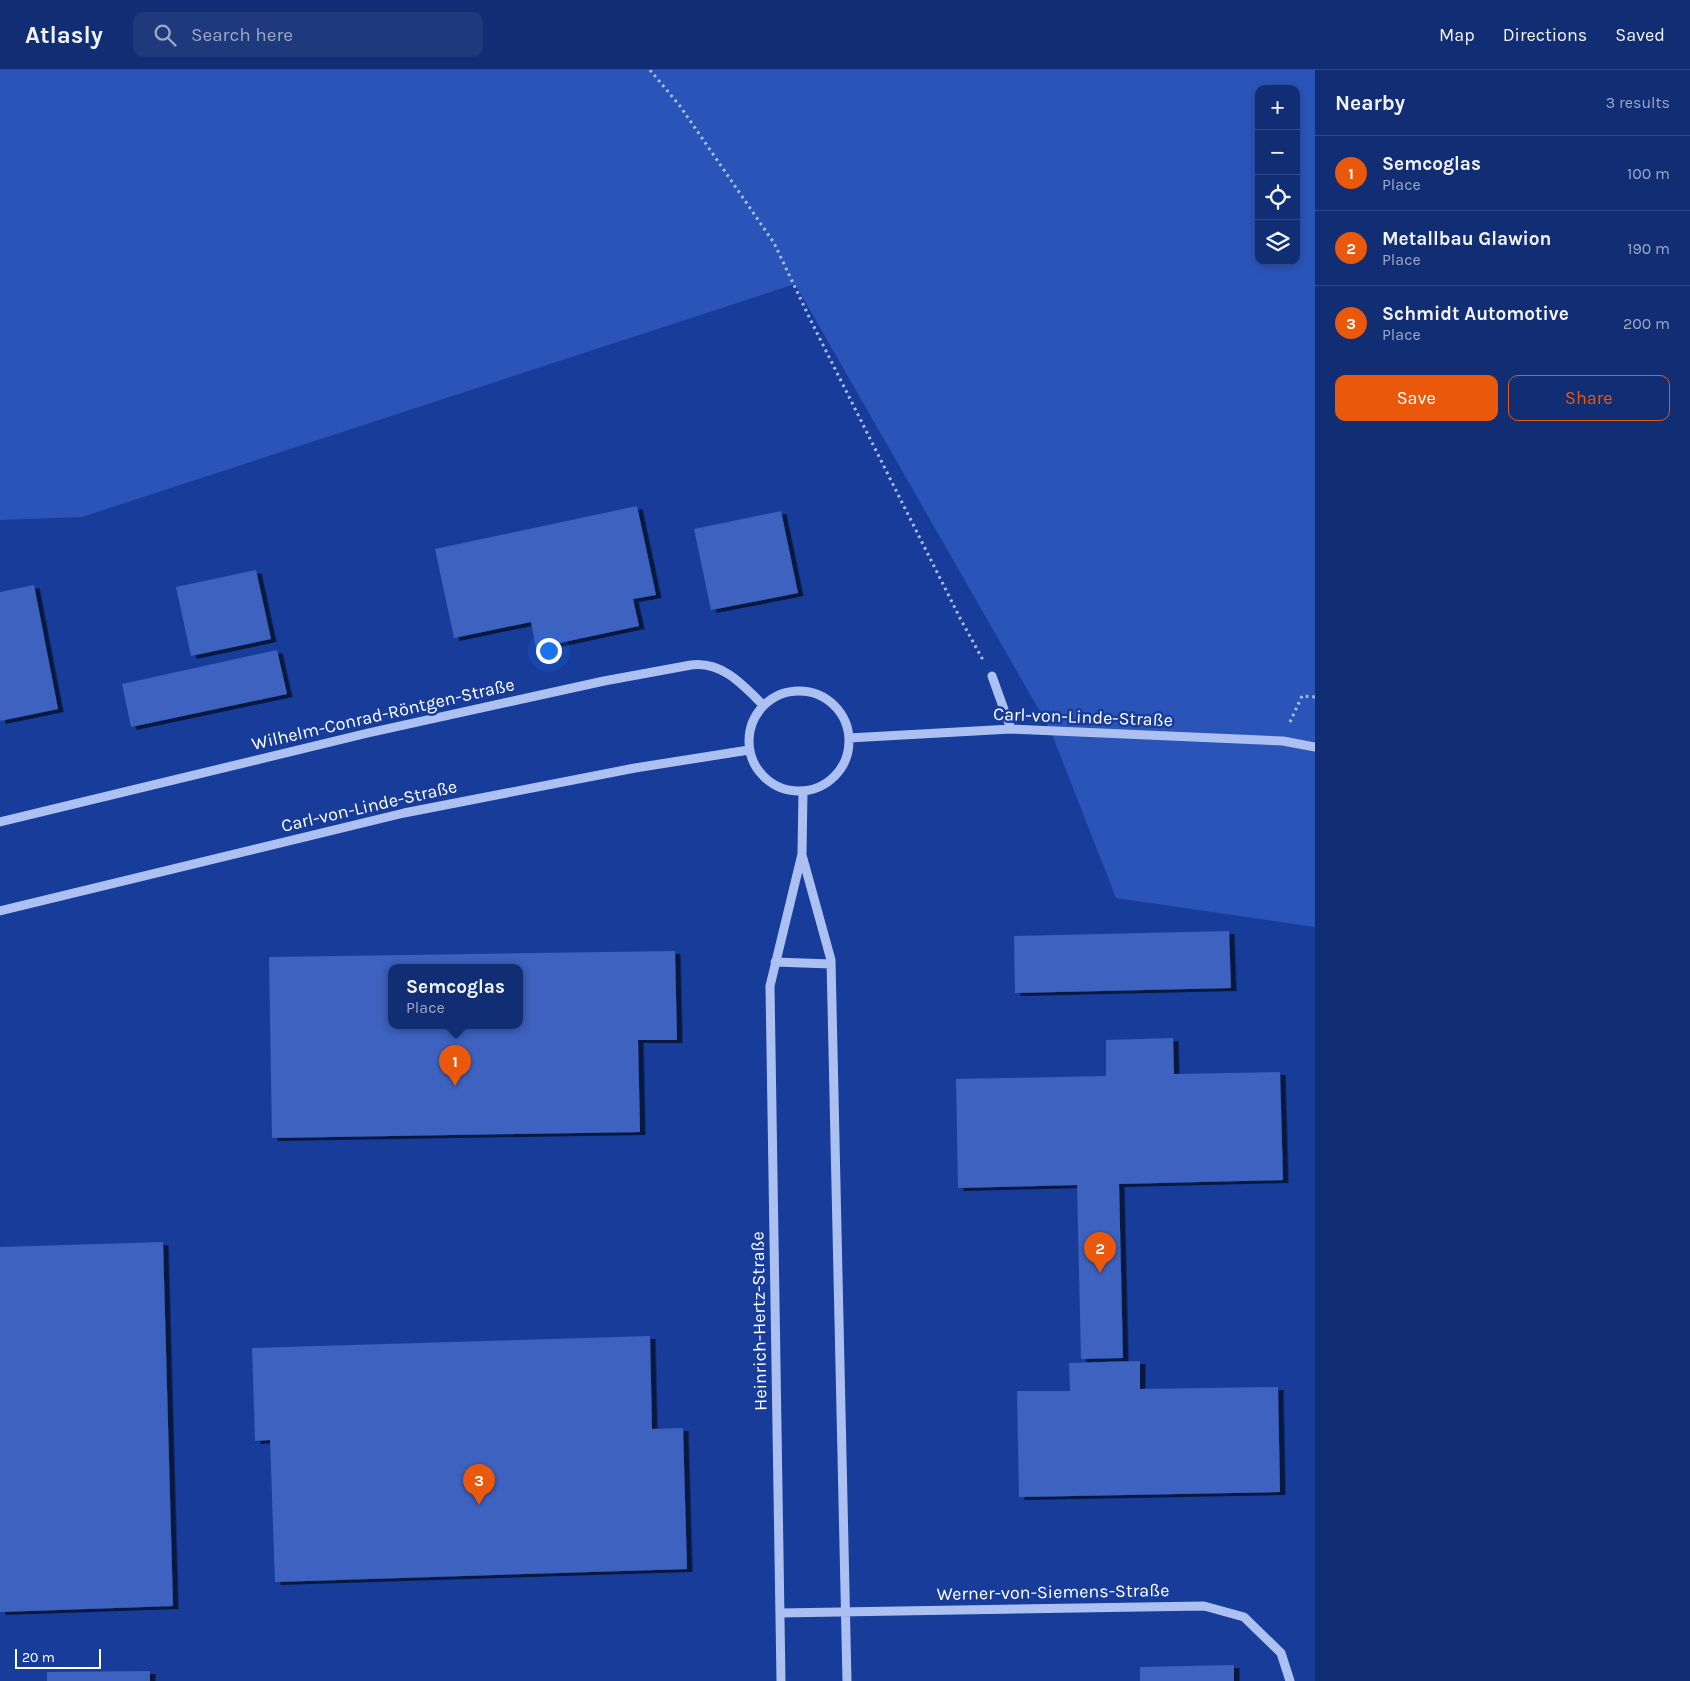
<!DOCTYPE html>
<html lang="en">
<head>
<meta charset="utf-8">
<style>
  body { margin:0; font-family:Karla,sans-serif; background:#1e397c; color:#f1f3f6 }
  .controls { position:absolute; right:15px; top:15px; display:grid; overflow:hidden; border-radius:10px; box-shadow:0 2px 8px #0003 }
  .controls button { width:45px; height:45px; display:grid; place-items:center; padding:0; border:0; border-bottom:1px solid #304986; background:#112d74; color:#f1f3f6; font:25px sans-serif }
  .scale { position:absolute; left:15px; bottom:12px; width:86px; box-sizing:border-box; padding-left:5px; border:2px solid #fff; border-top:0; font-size:14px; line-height:18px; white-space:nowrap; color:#fff; -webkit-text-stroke:4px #173c9a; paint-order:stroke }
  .you { position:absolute; left:548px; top:580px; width:18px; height:18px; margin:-12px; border:4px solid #fff; border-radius:50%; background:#1a73e8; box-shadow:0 0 0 8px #1a73e833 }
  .badge { display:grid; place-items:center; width:32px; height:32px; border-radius:50%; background:#ea580c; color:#fff; font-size:16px; font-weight:700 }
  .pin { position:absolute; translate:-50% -41px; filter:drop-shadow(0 1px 2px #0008) }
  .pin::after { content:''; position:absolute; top:26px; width:18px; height:15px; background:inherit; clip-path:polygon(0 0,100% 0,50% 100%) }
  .popup { position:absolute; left:388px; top:894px; width:135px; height:65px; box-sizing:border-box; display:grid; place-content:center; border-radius:10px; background:#112d74; filter:drop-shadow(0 1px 4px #0005); font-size:16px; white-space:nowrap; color:#9ca8c5 }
  .popup b { font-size:19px; color:#f1f3f6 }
  .popup::after { content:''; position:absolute; left:50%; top:100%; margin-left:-10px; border:10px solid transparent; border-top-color:#112d74 }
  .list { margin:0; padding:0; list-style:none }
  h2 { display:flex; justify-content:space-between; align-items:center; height:65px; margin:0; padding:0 20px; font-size:21px }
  h2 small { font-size:16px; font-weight:400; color:#9ca8c5 }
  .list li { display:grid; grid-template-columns:32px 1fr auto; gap:15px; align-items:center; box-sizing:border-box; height:75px; padding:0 20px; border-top:1px solid #304986 }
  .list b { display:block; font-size:19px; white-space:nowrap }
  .list p { margin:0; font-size:16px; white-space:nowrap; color:#9ca8c5 }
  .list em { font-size:16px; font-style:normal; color:#9ca8c5 }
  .actions { display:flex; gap:10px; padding:15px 20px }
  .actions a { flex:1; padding:11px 0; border:1px solid #ea580c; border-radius:10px; text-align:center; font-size:18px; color:#ea580c }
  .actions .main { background:#ea580c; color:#fff }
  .icon { flex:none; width:28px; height:28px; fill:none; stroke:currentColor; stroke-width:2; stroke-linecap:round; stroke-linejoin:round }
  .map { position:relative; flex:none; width:1315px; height:1611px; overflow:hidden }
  header { display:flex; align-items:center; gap:30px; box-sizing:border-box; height:70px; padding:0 25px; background:#112d74; border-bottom:1px solid #304986 }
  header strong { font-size:24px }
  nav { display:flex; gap:28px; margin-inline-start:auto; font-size:18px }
  .search { width:350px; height:45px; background:#1e397c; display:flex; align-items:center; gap:12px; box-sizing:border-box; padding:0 18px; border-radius:10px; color:#9ca8c5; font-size:19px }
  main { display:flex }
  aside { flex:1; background:#112d74 }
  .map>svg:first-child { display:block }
  .green { fill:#2a54b8; fill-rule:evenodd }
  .building { fill:#3c62bf; fill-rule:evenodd; filter:url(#shadow) }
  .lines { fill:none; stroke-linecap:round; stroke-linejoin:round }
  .path { stroke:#acc1f2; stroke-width:3; stroke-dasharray:2.5 4; stroke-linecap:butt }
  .minor { stroke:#acc1f2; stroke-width:9 }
  .labels { text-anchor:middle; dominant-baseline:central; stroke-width:5; stroke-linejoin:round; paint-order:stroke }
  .street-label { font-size:18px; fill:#fff; stroke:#173c9a }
</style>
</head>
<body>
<header>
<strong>Atlasly</strong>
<div class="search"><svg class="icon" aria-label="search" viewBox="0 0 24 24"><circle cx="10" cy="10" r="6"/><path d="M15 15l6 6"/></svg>Search here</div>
<nav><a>Map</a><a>Directions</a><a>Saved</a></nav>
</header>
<main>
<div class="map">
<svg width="1315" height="1611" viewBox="0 0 1315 1611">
  <defs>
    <filter id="shadow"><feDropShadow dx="5.5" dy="3" stdDeviation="0" flood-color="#0009"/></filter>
  </defs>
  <rect width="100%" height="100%" fill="#173c9a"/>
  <!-- green -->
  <path class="green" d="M0,0H1315V857L1116,828L1050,659L795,214L82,447L0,450ZM1259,19H1296V191H1259Z"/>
  <!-- building -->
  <path class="building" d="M637,436L656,525L633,529L639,556L536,578L531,552L454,568L435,479Z
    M781,441L798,523L711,540L694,459Z
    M256,500L271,569L191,586L176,517Z
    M34,515L58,639L0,651V522Z
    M277,580L287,624L131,657L122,614Z
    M1229,861L1231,918L1015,923L1014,866Z
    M675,881L677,970H638L640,1062L272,1068L269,887ZM391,897H519V955H391Z
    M1173,968L1174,1004L1280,1002L1283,1110L1119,1114L1123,1288L1081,1289L1077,1115L958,1118L956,1009L1106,1006V970Z
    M163,1172L173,1536L0,1542V1177Z
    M650,1266L652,1359L683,1358L687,1499L275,1512L270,1370L255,1371L252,1278Z
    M1140,1291V1319L1278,1317L1280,1422L1019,1427L1017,1321H1070L1069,1293Z
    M1234,1595V1611H1140V1597Z
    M150,1601V1611H47V1602Z"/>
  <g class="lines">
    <!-- path -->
    <path class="path" d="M650,0L680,36L774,173L812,253L961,550L983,590
      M1290,652L1302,626L1315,627"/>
    <!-- minor -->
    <path class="minor" d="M992,606L1011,659
      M749 671a50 50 0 1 1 100 0a50 50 0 1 1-100 0Z
      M849,668L1011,659L1283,671L1315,677
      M0,752L368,663L604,611L691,595C722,591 743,615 763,635
      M802,785L831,890L847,1611
      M0,841L404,743L635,698L749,680
      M775,892L831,894
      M780,1543L1204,1536L1244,1547L1281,1583L1290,1611
      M781,1611L770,916L802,784L803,721"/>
  </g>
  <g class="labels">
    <!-- street labels -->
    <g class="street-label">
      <text transform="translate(383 644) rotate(-13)">Wilhelm-Conrad-Röntgen-Straße</text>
      <text transform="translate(1083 647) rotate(2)">Carl-von-Linde-Straße</text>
      <text transform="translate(369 736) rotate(-13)">Carl-von-Linde-Straße</text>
      <text transform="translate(759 1251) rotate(-91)">Heinrich-Hertz-Straße</text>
      <text transform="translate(1053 1522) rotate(-1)">Werner-von-Siemens-Straße</text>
    </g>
  </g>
</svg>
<div class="controls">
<button>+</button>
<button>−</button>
<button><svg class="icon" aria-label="locate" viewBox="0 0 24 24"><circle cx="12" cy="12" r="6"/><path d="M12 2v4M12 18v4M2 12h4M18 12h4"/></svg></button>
<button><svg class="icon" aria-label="layers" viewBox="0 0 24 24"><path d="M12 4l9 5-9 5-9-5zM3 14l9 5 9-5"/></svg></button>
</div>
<div class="scale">20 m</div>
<div class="you"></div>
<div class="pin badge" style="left:455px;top:1016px">1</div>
<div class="popup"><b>Semcoglas</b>Place</div>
<div class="pin badge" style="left:1100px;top:1203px">2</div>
<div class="pin badge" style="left:479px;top:1435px">3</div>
</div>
<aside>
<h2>Nearby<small>3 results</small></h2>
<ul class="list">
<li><span class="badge">1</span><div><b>Semcoglas</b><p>Place</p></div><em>100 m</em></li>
<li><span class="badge">2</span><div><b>Metallbau Glawion</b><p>Place</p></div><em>190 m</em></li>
<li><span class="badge">3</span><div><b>Schmidt Automotive</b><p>Place</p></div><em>200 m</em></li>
</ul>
<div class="actions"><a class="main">Save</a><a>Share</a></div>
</aside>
</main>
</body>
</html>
